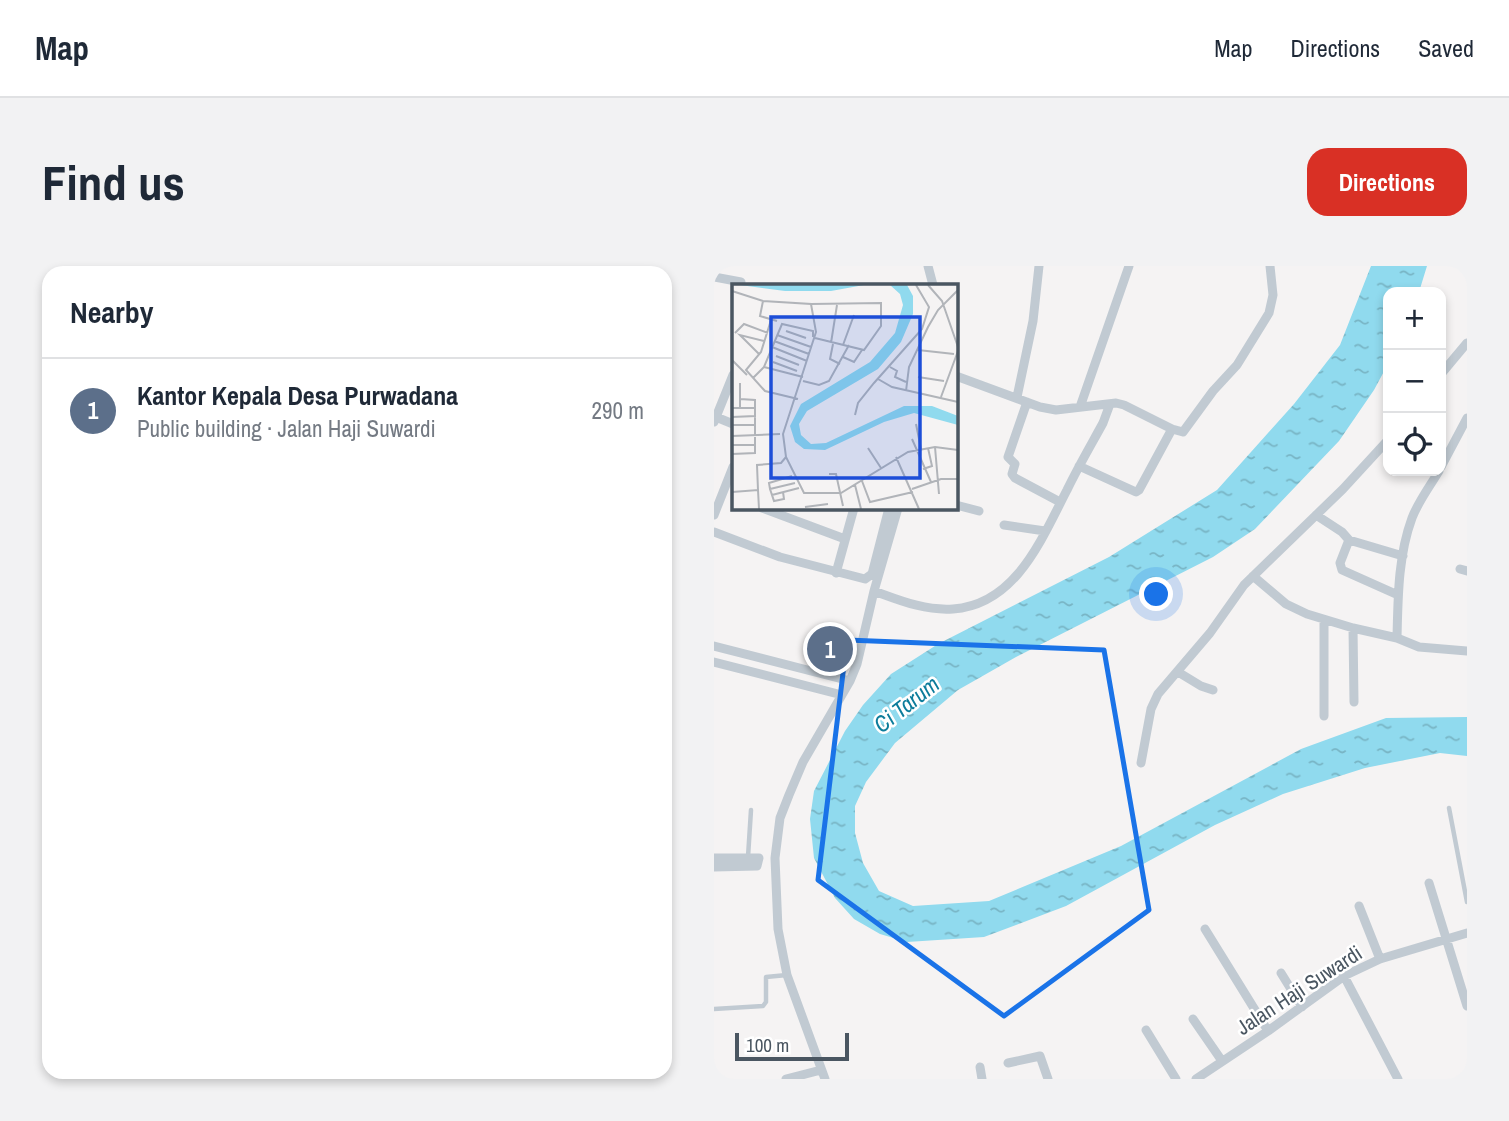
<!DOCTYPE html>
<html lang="en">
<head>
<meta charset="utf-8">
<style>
  body { margin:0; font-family:"Archivo Narrow",sans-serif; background:#f2f2f3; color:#1f2937 }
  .controls { position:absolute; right:21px; top:21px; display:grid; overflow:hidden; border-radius:14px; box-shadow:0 4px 10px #0003 }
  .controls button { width:63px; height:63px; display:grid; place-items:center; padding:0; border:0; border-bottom:2px solid #e0e1e3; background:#fff; color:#1f2937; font:35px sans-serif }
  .scale { position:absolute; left:21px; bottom:18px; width:114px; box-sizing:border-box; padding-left:7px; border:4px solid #4a5661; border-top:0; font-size:19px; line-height:24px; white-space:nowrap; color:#4a5661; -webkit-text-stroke:5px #fff; paint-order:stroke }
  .you { position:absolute; left:443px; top:329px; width:24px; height:24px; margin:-18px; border:5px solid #fff; border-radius:50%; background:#1a73e8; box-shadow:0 0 0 10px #1a73e833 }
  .badge { display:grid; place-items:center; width:46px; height:46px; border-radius:50%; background:#d93025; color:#fff; font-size:23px; font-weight:700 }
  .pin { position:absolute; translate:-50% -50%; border:4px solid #fff; box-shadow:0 2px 7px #0006 }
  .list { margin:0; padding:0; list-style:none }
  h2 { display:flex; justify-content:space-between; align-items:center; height:91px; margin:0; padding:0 28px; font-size:30px }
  h2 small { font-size:23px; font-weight:400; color:#747a83 }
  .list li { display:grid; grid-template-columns:46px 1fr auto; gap:21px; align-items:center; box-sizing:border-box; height:105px; padding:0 28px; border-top:2px solid #e0e1e3 }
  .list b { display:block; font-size:26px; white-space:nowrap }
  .list p { margin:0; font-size:23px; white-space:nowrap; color:#747a83 }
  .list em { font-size:23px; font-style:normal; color:#747a83 }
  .icon { flex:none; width:38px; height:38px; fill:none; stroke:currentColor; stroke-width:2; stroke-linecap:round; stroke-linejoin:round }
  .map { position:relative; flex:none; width:753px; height:813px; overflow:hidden; border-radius:21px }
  header { display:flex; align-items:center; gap:42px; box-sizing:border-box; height:98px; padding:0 35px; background:#fff; border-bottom:2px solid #e0e1e3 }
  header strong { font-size:33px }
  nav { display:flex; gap:38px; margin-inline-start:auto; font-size:24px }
  .intro { display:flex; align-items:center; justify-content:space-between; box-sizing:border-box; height:168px; padding:0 42px }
  h1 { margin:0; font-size:49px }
  .button { padding:18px 32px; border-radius:21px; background:#d93025; color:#fff; font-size:24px; font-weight:700 }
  main { display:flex; gap:42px; padding:0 42px }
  aside { flex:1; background:#fff; border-radius:21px; box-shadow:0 4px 10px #0003 }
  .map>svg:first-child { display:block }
  .water { fill:url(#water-ripples) }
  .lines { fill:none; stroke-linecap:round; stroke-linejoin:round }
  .service { stroke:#c1cad2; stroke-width:4.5 }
  .minor { stroke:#c1cad2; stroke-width:9 }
  .marked { fill:none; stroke:#1a73e8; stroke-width:5; stroke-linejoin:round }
  .labels { text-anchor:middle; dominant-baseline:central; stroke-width:5; stroke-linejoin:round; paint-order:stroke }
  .street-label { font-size:21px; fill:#4a5661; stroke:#fff }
  .water-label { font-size:23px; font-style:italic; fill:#0c7c9b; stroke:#fff }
  .inset-road { fill:none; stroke:#b1b4b9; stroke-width:2 }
  .view { fill:#1d4ed8; fill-opacity:0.15; stroke:#1d4ed8; stroke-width:3.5 }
  .inset-edge { fill:none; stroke:#4a5661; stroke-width:3.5 }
</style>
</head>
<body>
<header>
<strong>Map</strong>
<nav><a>Map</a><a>Directions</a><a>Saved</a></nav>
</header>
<div class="intro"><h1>Find us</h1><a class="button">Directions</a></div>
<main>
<aside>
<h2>Nearby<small></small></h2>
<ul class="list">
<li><span class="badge" style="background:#5c6f8a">1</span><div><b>Kantor Kepala Desa Purwadana</b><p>Public building · Jalan Haji Suwardi</p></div><em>290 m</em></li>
</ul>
</aside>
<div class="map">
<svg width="753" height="813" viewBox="0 0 753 813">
  <defs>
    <pattern id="water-ripples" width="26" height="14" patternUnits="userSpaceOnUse" patternTransform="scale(1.75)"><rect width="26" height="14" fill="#90daee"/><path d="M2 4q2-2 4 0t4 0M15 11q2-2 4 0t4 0" fill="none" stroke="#78b4c4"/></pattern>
  </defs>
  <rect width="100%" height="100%" fill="#f5f3f3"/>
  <!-- water -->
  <path class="water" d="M657,0H713L705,26H674V98L660,124L625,175L541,263L499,291L302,391L244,424L181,477L152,516L141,540V567L149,597L165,625L199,640L275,635L407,580L587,483L672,452L753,451V490L726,487L651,502L569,528L501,559L352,640L270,671L193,676L166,668L140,653L121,632L100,592L96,553L100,525L131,465L149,439L177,408L224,378L395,291L503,224L580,138L626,79Z"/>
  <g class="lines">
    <!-- service -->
    <path class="service" d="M735,542L753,636
      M34,591L37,544
      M0,743L49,740L52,736V711L73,709"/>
    <!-- minor -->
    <path class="minor" d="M214,0L219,19
      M0,11L27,16
      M727,108L753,77
      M242,110L326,141L342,144L402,137L410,139L458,163L469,166L499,125L523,99L555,47L559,29L556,0
      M303,131L319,55L325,0
      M313,136L294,191L301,198L298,208L301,212L346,236
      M366,141L415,0
      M2,151L19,158
      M0,156L19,109
      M365,200L422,226L425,224L458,163
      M727,201L753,152
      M242,239L265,245
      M48,242L131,273
      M0,249L19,201
      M602,249L628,266L635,274L626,297L628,304L684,329
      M290,259L331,265
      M0,266L66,291L151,313L158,308L175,242
      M635,274L689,290
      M746,303L753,305
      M122,307L140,242
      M539,310L572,338L593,348L639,362L683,372L705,381L753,385
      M160,325C185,334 211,345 239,343C302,339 328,272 353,224C364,201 377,179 389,157L396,138
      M639,362L640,436
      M683,372C684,332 684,290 698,252C704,236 716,220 725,205
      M0,380L136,415
      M0,396L128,429
      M464,406L487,420L499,424
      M610,450V354
      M427,497L437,443L444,428L496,367L530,319L629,223L674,174
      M0,592H45L43,600L0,601
      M715,617L753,740
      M645,640L666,693
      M491,663L554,765
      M567,707L588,741
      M630,710L684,813
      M479,753L508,795
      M432,764L462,813
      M294,797L326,790L334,813
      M266,801L268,813
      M72,813L107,804
      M111,813L73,709L64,663L61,592L66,552L75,529L89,496L136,415L143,398L160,325L184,242
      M482,813L554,765L630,710L666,693L753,667"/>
  </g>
  <!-- marked area -->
  <path class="marked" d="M133,374L390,384L435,644L290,750L104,614Z"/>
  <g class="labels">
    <!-- street labels -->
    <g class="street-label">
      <text transform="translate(585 724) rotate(-33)">Jalan Haji Suwardi</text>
    </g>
    <!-- water labels -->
    <g class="water-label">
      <text transform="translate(192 438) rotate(-38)">Ci Tarum</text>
    </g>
  </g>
  <!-- overview -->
  <g transform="translate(18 18)">
    <rect width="226" height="226" fill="#f5f3f3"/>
    <path d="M8,1H132L99,7H53ZM158,1H175L181,12V30L169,58L146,85L75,127L67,140L69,151L79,160L94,159L172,122H200L226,132V141L182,129L152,138L93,166L72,165L63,158L58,142L69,120L138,78L163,49L171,21L168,10Z" fill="#90daee"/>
    <path class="inset-road" d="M196,1L210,17L226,63M0,7L31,17L79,20L84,48L51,150L54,173L72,209H109L176,168L203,163L226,166M31,17L28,32L45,37M79,20L149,19V42L132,66L83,54M39,36L29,68L14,86L33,107L66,115M54,47L74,54M3,49L12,40L36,49M45,51L79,63M42,57L77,70M99,59L105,21M101,60L98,75L108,80M111,61L122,31M40,63L75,77M186,66L222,70M27,70L8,51L32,57M44,72L67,81M111,73L122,78L130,66M0,76L15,91M41,78L65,87M32,83L71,93M158,83L165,87L163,93L174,98M186,93L212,97M21,94L32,83L50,40L81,47V53M146,95L160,103L226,118M71,97L87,101L97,97L117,61M8,99V124M174,107L177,83L196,43L206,26L226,6M209,113L226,67M0,124H23M123,131L126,119L142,99L190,45L197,23L184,1M0,133L23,132V116L8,115M184,140L189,165M0,141H24M0,152L48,150M180,155L199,198M0,161H23V169L0,170M23,161V132M203,163L207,210M136,164L149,184M164,173L187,225M191,185L200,182L196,164M97,190H104L111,222M60,192L37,199L38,205L63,199M130,197L138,218L181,208M123,201L129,225M38,205L42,217L52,215L51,208M180,205L209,195H226M26,206L25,181L49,179L54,173M0,208L26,206L27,225M40,211L67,204M73,223L96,220"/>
    <path class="view" d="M39,33H188V194H39Z"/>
    <rect width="226" height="226" class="inset-edge"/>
  </g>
</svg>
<div class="controls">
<button>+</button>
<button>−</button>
<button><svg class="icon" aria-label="locate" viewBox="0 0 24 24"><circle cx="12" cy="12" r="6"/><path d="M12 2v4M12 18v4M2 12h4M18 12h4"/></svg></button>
</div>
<div class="scale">100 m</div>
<div class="you"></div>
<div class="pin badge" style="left:116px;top:383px;background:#5c6f8a">1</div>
</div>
</main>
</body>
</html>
